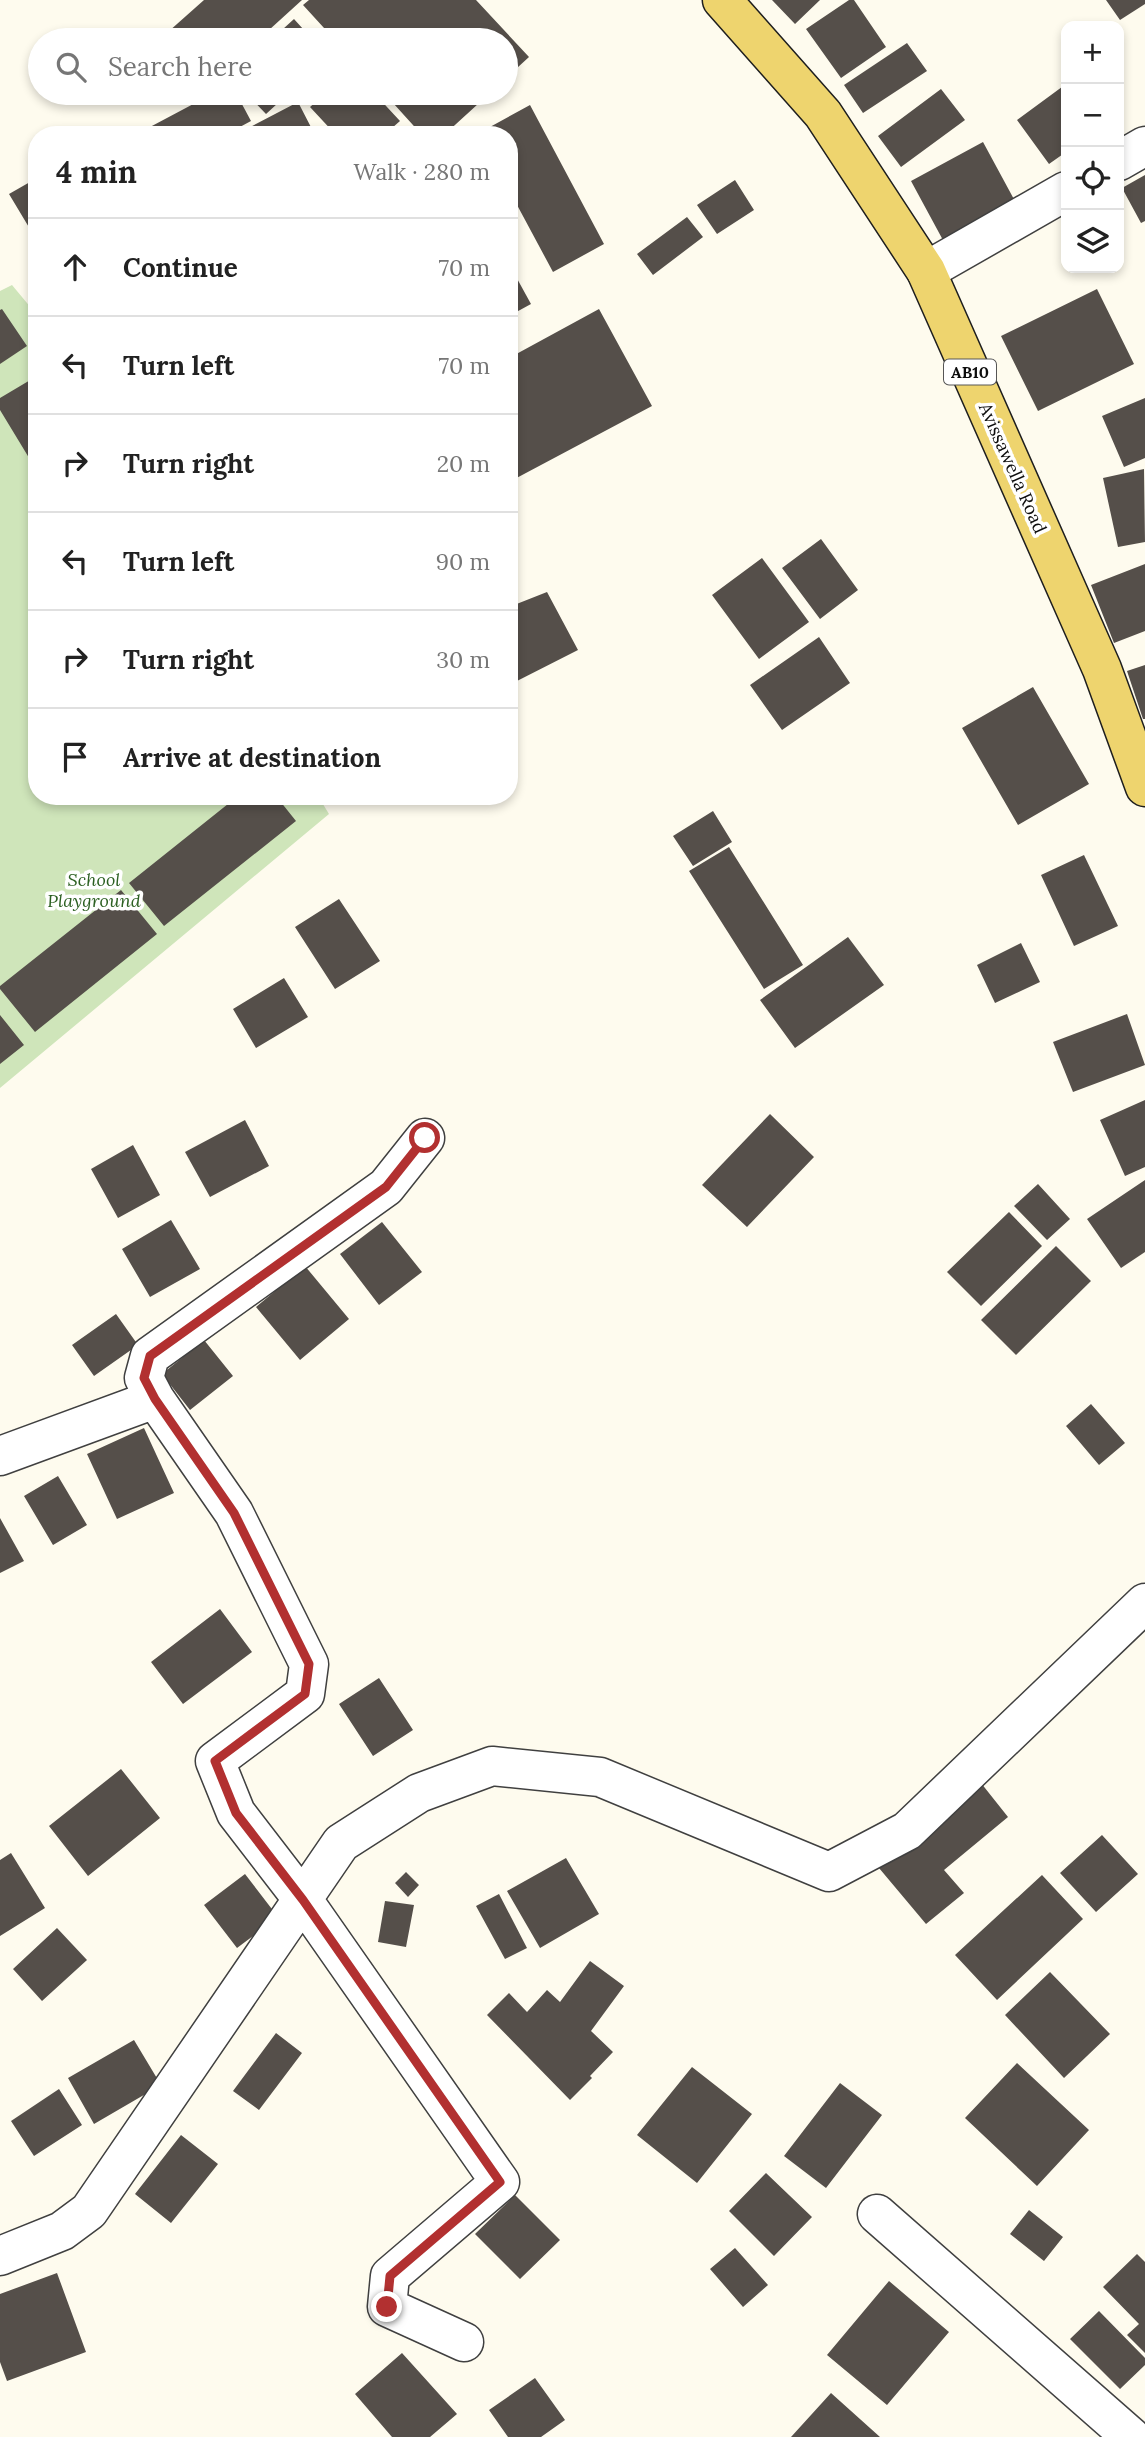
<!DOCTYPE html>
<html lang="en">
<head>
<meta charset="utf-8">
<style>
  body { margin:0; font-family:Lora,serif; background:#f2f2f2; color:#222 }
  .controls { position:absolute; right:21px; top:21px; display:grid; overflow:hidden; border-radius:14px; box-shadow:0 4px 10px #0003 }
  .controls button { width:63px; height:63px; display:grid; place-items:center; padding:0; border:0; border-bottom:2px solid #e0e0e0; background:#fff; color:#222; font:35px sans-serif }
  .stop { position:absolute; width:21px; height:21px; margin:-16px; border:5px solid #b23030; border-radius:50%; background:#fff }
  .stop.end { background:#b23030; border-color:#fff; box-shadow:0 2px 7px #0008 }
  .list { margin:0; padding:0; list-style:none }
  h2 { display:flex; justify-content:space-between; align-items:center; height:91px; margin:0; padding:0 28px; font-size:30px }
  h2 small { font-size:23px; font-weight:400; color:#767676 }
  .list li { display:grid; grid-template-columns:46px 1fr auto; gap:21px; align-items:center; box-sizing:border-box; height:98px; padding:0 28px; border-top:2px solid #e0e0e0 }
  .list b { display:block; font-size:26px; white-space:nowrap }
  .list em { font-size:23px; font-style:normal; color:#767676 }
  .icon { flex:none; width:38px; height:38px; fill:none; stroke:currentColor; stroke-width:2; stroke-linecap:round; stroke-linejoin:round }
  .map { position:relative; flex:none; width:1145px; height:2437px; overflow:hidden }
  .search { position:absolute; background:#fff; box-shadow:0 4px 10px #0003; left:28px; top:28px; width:490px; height:77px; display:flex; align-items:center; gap:18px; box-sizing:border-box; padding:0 24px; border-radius:38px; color:#767676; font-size:26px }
  .panel { position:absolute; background:#fff; box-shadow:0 4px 10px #0003; left:28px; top:126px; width:490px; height:679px; border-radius:28px }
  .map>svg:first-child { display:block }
  .green { fill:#cfe5ba }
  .building { fill:#554f4a }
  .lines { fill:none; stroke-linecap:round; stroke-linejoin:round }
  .minor-casing { stroke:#404040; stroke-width:41 }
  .major-casing { stroke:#1e1e1e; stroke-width:41 }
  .minor { stroke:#fff; stroke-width:38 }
  .major { stroke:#eed46e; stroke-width:38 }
  .route { stroke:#b23030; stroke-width:9 }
  .labels { text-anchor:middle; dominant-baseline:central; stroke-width:7; stroke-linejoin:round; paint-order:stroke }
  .shield { fill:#fff; stroke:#565656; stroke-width:2 }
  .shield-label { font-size:16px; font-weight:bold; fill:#0d0d0d }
  .street-label { font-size:18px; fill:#0d0d0d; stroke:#fff }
  .park-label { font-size:18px; font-style:italic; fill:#2c6022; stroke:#fff }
</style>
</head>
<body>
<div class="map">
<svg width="1145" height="2437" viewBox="0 0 1145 2437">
  <rect width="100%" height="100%" fill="#fefbee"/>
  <!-- green -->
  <path class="green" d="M12,285L37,315V796H318L329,814L0,1088V291Z"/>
  <!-- building -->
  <path class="building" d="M204,0H302L258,40H159Z
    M309,0H476L529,57L506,78V40H335L303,5Z
    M772,0H820L795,24Z
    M849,0H854L886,47L841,78L806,29Z
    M1106,0H1145V4L1120,20Z
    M294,19L313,40H271Z
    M907,43L927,71L863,113L844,85Z
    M1066,84V152L1049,164L1017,120Z
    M941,89L965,120L901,167L878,136Z
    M214,93H236L251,121L225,135H154L150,127Z
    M246,93H289L266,114Z
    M326,93H374L400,121L384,135H336L310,107Z
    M384,93H490L444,135H422Z
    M298,102L315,135H235Z
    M530,105L604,244L553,272L509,190V135H480L479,133Z
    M983,142L1016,203L944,242L911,181Z
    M1145,175V221L1141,223L1122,188Z
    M37,178V232L33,234L9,194Z
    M735,180L754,210L717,234L697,205Z
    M687,217L703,237L653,275L637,254Z
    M509,264L531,304L509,316Z
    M1097,289L1134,364L1038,411L1001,336Z
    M2,309L27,346L0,364V310Z
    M599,309L652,406L509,482V358Z
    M37,376V471L0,410V398Z
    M1145,398V458L1124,467L1102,416Z
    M1144,469L1145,542L1118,547L1103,478Z
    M821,539L858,590L820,619L782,568Z
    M762,558L809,622L759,659L712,595Z
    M1145,564V631L1114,643L1091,585Z
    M547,592L578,650L515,682L509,671V607Z
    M819,637L850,683L782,730L750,685Z
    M1145,665V719H1143L1127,671Z
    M1033,687L1089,784L1018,825L962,728Z
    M238,796H276L296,821L164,926L129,883Z
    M713,811L732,842L693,866L673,836Z
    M729,847L803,965L764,989L689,871Z
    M1084,855L1118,926L1074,946L1041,875Z
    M121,890L157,934L35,1032L0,989V986Z
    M339,899L380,961L335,989L295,927Z
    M848,937L884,985L795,1048L760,1000Z
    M1021,943L1040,982L995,1003L977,965Z
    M284,978L308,1017L256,1048L233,1009Z
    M1127,1014L1145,1065L1073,1092L1053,1042Z
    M0,1015L24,1045L0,1064Z
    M1145,1100V1167L1125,1176L1100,1120Z
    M770,1114L814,1157L747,1227L702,1185Z
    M245,1120L269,1166L210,1197L185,1152Z
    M133,1145L160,1195L118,1218L91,1169Z
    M1145,1180V1252L1121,1268L1087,1219Z
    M1038,1184L1070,1219L1047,1240L1014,1206Z
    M1009,1212L1042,1246L981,1306L947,1272Z
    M171,1220L200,1269L150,1297L122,1249Z
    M382,1222L422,1272L379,1305L340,1254Z
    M1056,1246L1091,1281L1016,1355L981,1320Z
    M305,1266L349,1319L300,1360L256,1307Z
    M116,1314L138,1345L94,1376L72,1345Z
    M204,1340L233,1376L190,1410L162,1374Z
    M1091,1404L1125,1443L1099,1465L1066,1426Z
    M144,1428L174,1493L117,1519L87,1454Z
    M58,1476L87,1525L53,1545L24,1496Z
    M0,1518L24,1561L0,1573Z
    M220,1609L252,1652L183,1704L151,1662Z
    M379,1678L413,1730L373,1756L339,1704Z
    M121,1769L160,1818L88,1876L49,1826Z
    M981,1783L1008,1817L944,1870L964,1893L926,1924L879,1868Z
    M1102,1835L1138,1874L1096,1912L1060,1873Z
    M11,1853L45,1908L0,1936V1860Z
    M566,1858L599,1914L540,1948L507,1891Z
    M406,1872L419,1885L408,1897L395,1883Z
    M245,1874L278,1917L237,1948L204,1905Z
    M1042,1875L1083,1919L997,2000L955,1955Z
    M499,1894L527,1948L505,1959L476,1906Z
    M385,1901L414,1905L406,1947L378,1942Z
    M57,1928L87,1960L42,2001L13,1969Z
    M590,1961L624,1986L591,2031L613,2052L590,2076L592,2078L570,2100L487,2015L509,1993L527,2012L547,1990L560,2002Z
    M1050,1972L1110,2034L1064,2078L1005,2015Z
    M276,2033L302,2053L259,2110L233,2091Z
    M134,2040L161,2085L94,2124L68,2078Z
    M1017,2063L1089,2130L1037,2186L965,2118Z
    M692,2067L752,2114L697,2183L637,2135Z
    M840,2083L882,2115L826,2188L784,2156Z
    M59,2089L82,2125L34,2156L11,2121Z
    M181,2135L218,2164L171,2223L135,2194Z
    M766,2173L812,2217L774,2256L729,2211Z
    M515,2195L560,2240L520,2279L475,2234Z
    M1029,2210L1063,2237L1044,2261L1010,2234Z
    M735,2248L768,2285L743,2307L710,2269Z
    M1137,2254L1145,2262V2353L1127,2335L1139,2324L1103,2287Z
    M57,2273L86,2352L7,2381L0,2362V2294Z
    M889,2281L949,2332L887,2405L827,2355Z
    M1099,2311L1145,2358V2365L1120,2389L1070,2339Z
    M402,2353L457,2414L430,2437H392L355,2394Z
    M535,2378L565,2420L541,2437H508L489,2410Z
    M831,2393L880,2437H791Z"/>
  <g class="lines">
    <!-- minor casing -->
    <g class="minor-casing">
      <path id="minor" d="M1119,161L1145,146
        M926,271L1066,191
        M425,1138L386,1187L150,1356L144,1378L155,1399L234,1513L309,1664L305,1694L215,1761L236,1813L303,1900L500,2182L390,2276L387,2307L464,2342
        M0,1456L155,1399
        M877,2214L1131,2437
        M0,2256L62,2231L89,2211L341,1843L419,1793L492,1766L600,1777L829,1872L907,1831L1145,1603"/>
    </g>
    <!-- major casing -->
    <g class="major-casing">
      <path id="major" d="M722,0L823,114L926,271L1102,669L1145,787"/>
    </g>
    <!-- minor -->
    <use href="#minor" class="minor"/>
    <!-- major -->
    <use href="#major" class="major"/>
  </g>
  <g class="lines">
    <!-- route -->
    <path class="route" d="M387,2307L390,2276L500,2182L303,1900L236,1813L215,1761L305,1694L309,1664L234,1513L155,1399L144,1378L150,1356L386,1187L425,1138"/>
  </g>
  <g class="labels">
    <!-- shield labels -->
    <rect class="shield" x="944" y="359.5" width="52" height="25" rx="5"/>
    <g class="shield-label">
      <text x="970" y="372">AB10</text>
    </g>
    <!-- street labels -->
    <g class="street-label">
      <text transform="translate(1013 468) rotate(66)">Avissawella Road</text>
    </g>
    <!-- park labels -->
    <g class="park-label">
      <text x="94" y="879">School<tspan x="94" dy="21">Playground</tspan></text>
    </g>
  </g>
</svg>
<div class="controls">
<button>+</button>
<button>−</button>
<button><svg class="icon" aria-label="locate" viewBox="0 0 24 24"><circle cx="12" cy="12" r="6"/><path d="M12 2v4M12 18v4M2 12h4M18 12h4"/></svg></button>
<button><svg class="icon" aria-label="layers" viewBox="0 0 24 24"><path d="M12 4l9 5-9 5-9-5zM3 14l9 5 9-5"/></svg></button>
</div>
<div class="stop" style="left:425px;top:1138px"></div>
<div class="stop end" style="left:387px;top:2307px"></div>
<div class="search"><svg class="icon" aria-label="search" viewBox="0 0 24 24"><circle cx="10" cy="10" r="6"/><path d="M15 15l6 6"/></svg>Search here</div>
<section class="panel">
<h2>4 min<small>Walk · 280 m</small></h2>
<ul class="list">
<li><svg class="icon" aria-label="ahead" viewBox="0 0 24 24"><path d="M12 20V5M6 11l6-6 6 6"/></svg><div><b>Continue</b></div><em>70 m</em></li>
<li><svg class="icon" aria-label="left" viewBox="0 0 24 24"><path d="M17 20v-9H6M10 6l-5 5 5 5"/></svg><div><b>Turn left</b></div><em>70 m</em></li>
<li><svg class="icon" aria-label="right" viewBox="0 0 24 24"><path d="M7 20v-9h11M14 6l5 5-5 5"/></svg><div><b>Turn right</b></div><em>20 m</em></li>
<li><svg class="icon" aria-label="left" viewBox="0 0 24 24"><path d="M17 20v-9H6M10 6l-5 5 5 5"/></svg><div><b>Turn left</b></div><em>90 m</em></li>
<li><svg class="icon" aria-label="right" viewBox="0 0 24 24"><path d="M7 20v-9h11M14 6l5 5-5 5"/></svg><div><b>Turn right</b></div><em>30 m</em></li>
<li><svg class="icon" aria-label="arrive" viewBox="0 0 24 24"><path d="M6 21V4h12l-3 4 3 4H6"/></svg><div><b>Arrive at destination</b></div></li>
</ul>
</section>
</div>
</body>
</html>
